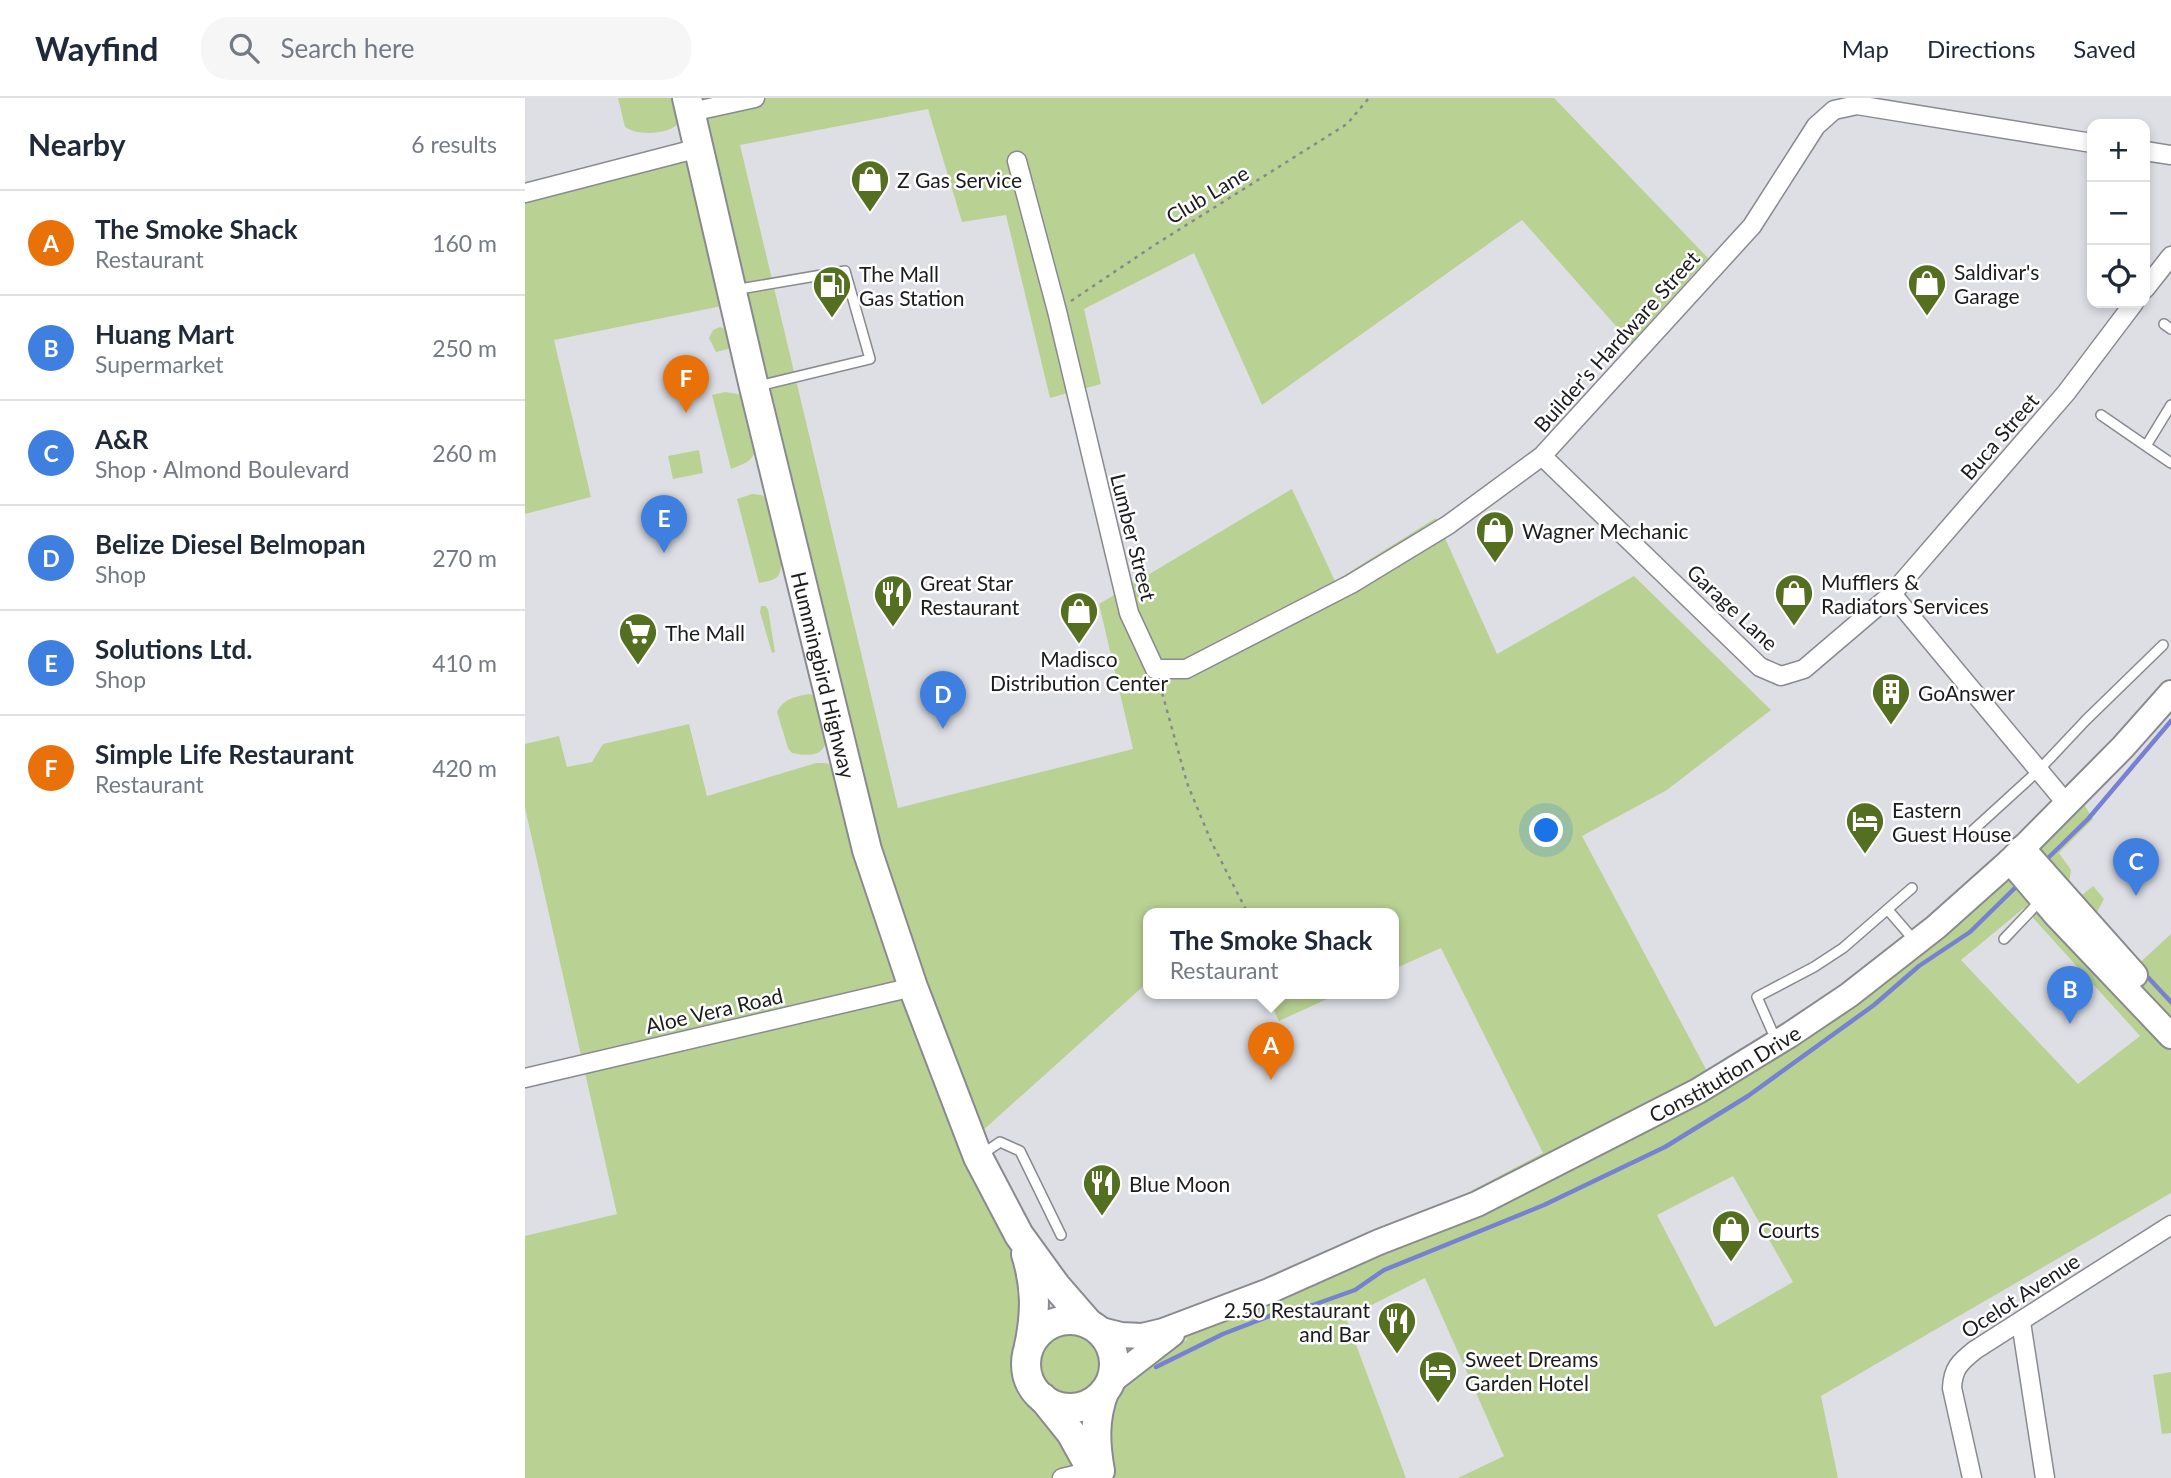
<!DOCTYPE html>
<html lang="en">
<head>
<meta charset="utf-8">
<style>
  body { margin:0; font-family:Lato,sans-serif; background:#f6f6f7; color:#1f2937 }
  .controls { position:absolute; right:21px; top:21px; display:grid; overflow:hidden; border-radius:14px; box-shadow:0 4px 10px #0003 }
  .controls button { width:63px; height:63px; display:grid; place-items:center; padding:0; border:0; border-bottom:2px solid #e0e1e3; background:#fff; color:#1f2937; font:35px sans-serif }
  .you { position:absolute; left:1022px; top:733px; width:24px; height:24px; margin:-18px; border:5px solid #fff; border-radius:50%; background:#1a73e8; box-shadow:0 0 0 10px #1a73e833 }
  .badge { display:grid; place-items:center; width:46px; height:46px; border-radius:50%; background:#7c3aed; color:#fff; font-size:23px; font-weight:700 }
  .pin { position:absolute; translate:-50% -58px; filter:drop-shadow(0 2px 4px #0008) }
  .pin::after { content:''; position:absolute; top:37px; width:24px; height:21px; background:inherit; clip-path:polygon(0 0,100% 0,50% 100%) }
  .popup { position:absolute; left:618px; top:810px; width:256px; height:91px; box-sizing:border-box; display:grid; place-content:center; border-radius:14px; background:#fff; filter:drop-shadow(0 2px 5px #0005); font-size:23px; white-space:nowrap; color:#747a83 }
  .popup b { font-size:26px; color:#1f2937 }
  .popup::after { content:''; position:absolute; left:50%; top:100%; margin-left:-14px; border:14px solid transparent; border-top-color:#fff }
  .list { margin:0; padding:0; list-style:none }
  h2 { display:flex; justify-content:space-between; align-items:center; height:91px; margin:0; padding:0 28px; font-size:30px }
  h2 small { font-size:23px; font-weight:400; color:#747a83 }
  .list li { display:grid; grid-template-columns:46px 1fr auto; gap:21px; align-items:center; box-sizing:border-box; height:105px; padding:0 28px; border-top:2px solid #e0e1e3 }
  .list b { display:block; font-size:26px; white-space:nowrap }
  .list p { margin:0; font-size:23px; white-space:nowrap; color:#747a83 }
  .list em { font-size:23px; font-style:normal; color:#747a83 }
  .icon { flex:none; width:38px; height:38px; fill:none; stroke:currentColor; stroke-width:2; stroke-linecap:round; stroke-linejoin:round }
  .map { position:relative; flex:none; width:1646px; height:1380px; overflow:hidden }
  header { display:flex; align-items:center; gap:42px; box-sizing:border-box; height:98px; padding:0 35px; background:#fff; border-bottom:2px solid #e0e1e3 }
  header strong { font-size:33px }
  nav { display:flex; gap:38px; margin-inline-start:auto; font-size:24px }
  .search { width:490px; height:63px; background:#f6f6f7; display:flex; align-items:center; gap:18px; box-sizing:border-box; padding:0 24px; border-radius:28px; color:#747a83; font-size:26px }
  main { display:flex }
  aside { flex:1; background:#fff }
  .map>svg:first-child { display:block }
  .green { fill:#b9d293; fill-rule:evenodd }
  .lines { fill:none; stroke-linecap:round; stroke-linejoin:round }
  .stream { stroke:#7781d1; stroke-width:4.5 }
  .lane-casing { stroke:#898a90; stroke-width:12 }
  .street-casing { stroke:#898a90; stroke-width:21 }
  .secondary-casing { stroke:#898a90; stroke-width:28 }
  .primary-casing { stroke:#898a90; stroke-width:32 }
  .path { stroke:#89898d; stroke-width:2.5; stroke-dasharray:3.5 5; stroke-linecap:butt }
  .lane { stroke:#fff; stroke-width:9 }
  .street { stroke:#fff; stroke-width:18 }
  .secondary { stroke:#fff; stroke-width:24 }
  .primary { stroke:#fff; stroke-width:28 }
  .labels { text-anchor:middle; dominant-baseline:central; stroke-width:5; stroke-linejoin:round; paint-order:stroke }
  .poi-label { font-size:21px; fill:#1c1c1e; stroke:#fff; text-anchor:start }
  .street-label { font-size:21px; fill:#1c1c1e; stroke:#fff }
</style>
</head>
<body>
<header>
<strong>Wayfind</strong>
<div class="search"><svg class="icon" aria-label="search" viewBox="0 0 24 24"><circle cx="10" cy="10" r="6"/><path d="M15 15l6 6"/></svg>Search here</div>
<nav><a>Map</a><a>Directions</a><a>Saved</a></nav>
</header>
<main>
<aside>
<h2>Nearby<small>6 results</small></h2>
<ul class="list">
<li><span class="badge" style="background:#e8710a">A</span><div><b>The Smoke Shack</b><p>Restaurant</p></div><em>160 m</em></li>
<li><span class="badge" style="background:#3f7fe0">B</span><div><b>Huang Mart</b><p>Supermarket</p></div><em>250 m</em></li>
<li><span class="badge" style="background:#3f7fe0">C</span><div><b>A&amp;R</b><p>Shop · Almond Boulevard</p></div><em>260 m</em></li>
<li><span class="badge" style="background:#3f7fe0">D</span><div><b>Belize Diesel Belmopan</b><p>Shop</p></div><em>270 m</em></li>
<li><span class="badge" style="background:#3f7fe0">E</span><div><b>Solutions Ltd.</b><p>Shop</p></div><em>410 m</em></li>
<li><span class="badge" style="background:#e8710a">F</span><div><b>Simple Life Restaurant</b><p>Restaurant</p></div><em>420 m</em></li>
</ul>
</aside>
<div class="map">
<svg width="1646" height="1380" viewBox="0 0 1646 1380">
  <rect width="100%" height="100%" fill="#dedfe5"/>
  <!-- green -->
  <path class="green" d="M93,0H149L155,24C145,37 112,38 100,29Z
    M174,0H1029L1183,160L1106,245L997,122L737,307L669,155L559,211L576,286L525,300L481,117L437,124L403,11L215,47L373,710L608,651L574,506L767,391L810,483L911,420L972,556L1109,478L1246,612L1142,692L1057,738L1182,973L1266,936L1552,695L1568,721L1534,755L1546,772L1544,784L1557,797L1568,788L1579,801L1567,824L1608,871L1646,836V1095L1296,1298L1313,1380H933L979,1358L900,1180L821,1220L881,1380H585L578,1357L592,1291L638,1254L662,1242L653,1222L861,1138L1018,1055L916,850L869,871L868,816H624L623,884L455,1035L365,788L340,700ZM1499,810L1615,938L1553,986L1436,862ZM1208,1078L1268,1184L1190,1229L1132,1117Z
    M160,47L197,208L29,242L66,399L0,416V84Z
    M195,229L202,232L207,250L191,254L184,240L188,232Z
    M200,294L213,296L219,300L231,350C228,364 218,366 206,371L187,297Z
    M174,352L178,375L148,381L143,358Z
    M227,396L237,397L243,402C247,418 265,469 251,480C247,483 239,484 234,485L212,401Z
    M236,508H240L243,511L250,554L247,555L235,514Z
    M284,596L292,598C299,626 317,666 267,655L263,650L252,614C259,600 270,599 284,596Z
    M164,626L182,698L291,665H301L311,669L501,1187C497,1208 486,1248 487,1268C489,1291 505,1301 518,1317C534,1336 547,1359 561,1380H0V1138L92,1116L0,710V646L34,638L42,669L67,664L78,646Z
    M741,896H813L754,923Z
    M513 1264a32 32 0 1 1 64 0a32 32 0 1 1-64 0Z
    M1646,1274V1335L1637,1336L1628,1277Z"/>
  <g class="lines">
    <!-- stream -->
    <path class="stream" d="M1520,763L1563,721L1646,623
      M1618,874L1646,904
      M758,1212L788,1207L830,1192L859,1172L1019,1107L1140,1049L1223,998L1349,907L1394,868L1445,834L1495,785
      M631,1269L698,1236L747,1217"/>
    <!-- lane casing -->
    <g class="lane-casing">
      <path id="lane" d="M209,192L320,173L345,261L233,288
        M1639,226L1646,231
        M1646,307L1621,348L1646,365
        M1576,317L1621,348
        M1445,735L1513,673L1561,622L1638,547
        M1363,812L1389,842
        M1479,841L1516,802
        M1251,942L1232,899L1289,869L1318,850L1387,790
        M456,1057L475,1044L495,1053L536,1137"/>
    </g>
    <!-- street casing -->
    <g class="street-casing">
      <path id="street" d="M166,14L230,0
        M1620,53L1646,57
        M492,63L532,213L604,515L630,571H661L826,486L923,427L1017,358L1227,128L1291,28L1309,12L1332,7L1567,45
        M0,95L174,50
        M1620,191L1646,158
        M1017,358L1235,569L1256,578L1279,571L1367,496L1541,295L1609,205
        M1367,496L1541,705
        M0,980L388,889
        M1496,1224L1520,1380
        M537,1380L567,1373
        M1447,1380L1427,1290C1428,1270 1435,1264 1450,1252L1646,1127"/>
    </g>
    <!-- secondary casing -->
    <g class="secondary-casing">
      <g id="secondary">
        <path d="M1497,750L1610,877"/>
        <path d="M1485,763L1531,817L1646,938"/>
        <path id="s1" d="M572,1231L596,1237L617,1238L638,1233L744,1193L854,1144L952,1106L1173,993L1266,936L1324,897L1411,829L1485,763L1598,649L1646,595"/>
        <path d="M585,1284L647,1236"/>
      </g>
    </g>
    <!-- primary casing -->
    <g class="primary-casing">
      <g id="primary">
        <path id="s2" d="M162,0L229,289L342,752L388,889L453,1059L494,1137L531,1188L564,1226"/>
        <path d="M501,1156C511,1188 511,1215 504,1248"/>
        <circle cx="545" cy="1266" r="44"/>
        <path d="M518,1300L546,1335L571,1380"/>
        <path d="M575,1373C570,1345 569,1321 579,1294"/>
      </g>
    </g>
    <!-- path -->
    <path class="path" d="M546,203L628,148L822,26L844,0
      M635,587L662,685L686,743L721,812"/>
    <!-- lane -->
    <use href="#lane" class="lane"/>
    <!-- street -->
    <use href="#street" class="street"/>
    <!-- secondary -->
    <use href="#secondary" class="secondary"/>
    <!-- primary -->
    <use href="#primary" class="primary"/>
  </g>
  <!-- icons -->
  <defs>
    <g id="shop-pin" transform="scale(2.0125)"><path d="M0 17L-7.5 6A9.5 9.5 0 1 1 7.5 6Z" fill="#556f21" stroke="#fff"/><path d="M-5-2.5h2.3a2.7 3.5 0 0 1 5.4 0H5L5.5 6h-11ZM-1.5-2.5h3a1.5 2.3 0 0 0-3 0Z" fill="#fff"/></g>
    <g id="fuel-pin" transform="scale(2.0125)"><path d="M0 17L-7.5 6A9.5 9.5 0 1 1 7.5 6Z" fill="#556f21" stroke="#fff"/><path d="M-5.5-6h7V0h2V4h1.3V-2.5L3-4.5l.8-.8L6-3V5H2.5V1h-1V6h-7ZM-4.2-4.7v3.2H.2V-4.7Z" fill="#fff"/></g>
    <g id="restaurant-pin" transform="scale(2.0125)"><path d="M0 17L-7.5 6A9.5 9.5 0 1 1 7.5 6Z" fill="#556f21" stroke="#fff"/><path d="M-5-6h1v4h1v-4h1v4h1v-4h1v5L-1.5 .5V6h-2V.5L-5-1ZM5-6V6H3V1.5H1.5Q1.5-4 5-6Z" fill="#fff"/></g>
    <g id="supermarket-pin" transform="scale(2.0125)"><path d="M0 17L-7.5 6A9.5 9.5 0 1 1 7.5 6Z" fill="#556f21" stroke="#fff"/><path d="M-6-5.5h2.5l.6 2H6L4.5 2H-2.5L-4.4-4H-6ZM-1.5 3.2a1.3 1.3 0 1 0 .1 0ZM3 3.2a1.3 1.3 0 1 0 .1 0Z" fill="#fff"/></g>
    <g id="building-pin" transform="scale(2.0125)"><path d="M0 17L-7.5 6A9.5 9.5 0 1 1 7.5 6Z" fill="#556f21" stroke="#fff"/><path d="M-4-6H4V6H1V3H-1V6H-4ZM-2.5-4.3h1.7v1.8h-1.7ZM.8-4.3h1.7v1.8H.8ZM-2.5-1h1.7V.8h-1.7ZM.8-1h1.7V.8H.8Z" fill="#fff"/></g>
    <g id="hotel-pin" transform="scale(2.0125)"><path d="M0 17L-7.5 6A9.5 9.5 0 1 1 7.5 6Z" fill="#556f21" stroke="#fff"/><path d="M-6-4.5h1.5V1H6V5H4.5V3h-9V5H-6ZM-4 0a1.8 1.8 0 1 1 3.6 0ZM.5 0V-2.5h3Q6-2.5 6 0Z" fill="#fff"/></g>
  </defs>
  <g fill-rule="evenodd">
    <use href="#shop-pin" x="345" y="81"/>
    <use href="#shop-pin" x="1402" y="185"/>
    <use href="#fuel-pin" x="307" y="187"/>
    <use href="#shop-pin" x="970" y="432"/>
    <use href="#shop-pin" x="1269" y="495"/>
    <use href="#restaurant-pin" x="368" y="496"/>
    <use href="#shop-pin" x="554" y="513"/>
    <use href="#supermarket-pin" x="113" y="534"/>
    <use href="#building-pin" x="1366" y="594"/>
    <use href="#hotel-pin" x="1340" y="723"/>
    <use href="#restaurant-pin" x="577" y="1085"/>
    <use href="#shop-pin" x="1206" y="1131"/>
    <use href="#restaurant-pin" x="872" y="1223"/>
    <use href="#hotel-pin" x="913" y="1272"/>
  </g>
  <g class="labels">
    <!-- poi labels -->
    <g class="poi-label">
      <text x="372" y="81">Z Gas Service</text>
      <text x="1429" y="173">Saldivar's<tspan x="1429" dy="24">Garage</tspan></text>
      <text x="334" y="175">The Mall<tspan x="334" dy="24">Gas Station</tspan></text>
      <text x="997" y="432">Wagner Mechanic</text>
      <text x="1296" y="483">Mufflers &amp;<tspan x="1296" dy="24">Radiators Services</tspan></text>
      <text x="395" y="484">Great Star<tspan x="395" dy="24">Restaurant</tspan></text>
      <text x="140" y="534">The Mall</text>
      <text x="554" y="560" text-anchor="middle">Madisco<tspan x="554" dy="24">Distribution Center</tspan></text>
      <text x="1393" y="594">GoAnswer</text>
      <text x="1367" y="711">Eastern<tspan x="1367" dy="24">Guest House</tspan></text>
      <text x="604" y="1085">Blue Moon</text>
      <text x="1233" y="1131">Courts</text>
      <text x="845" y="1211" text-anchor="end">2.50 Restaurant<tspan x="845" dy="24">and Bar</tspan></text>
      <text x="940" y="1260">Sweet Dreams<tspan x="940" dy="24">Garden Hotel</tspan></text>
    </g>
    <!-- street labels -->
    <g class="street-label">
      <text transform="translate(682 96) rotate(-31)">Club Lane</text>
      <text transform="translate(1091 243) rotate(-48)">Builder's Hardware Street</text>
      <text transform="translate(1474 338) rotate(-49)">Buca Street</text>
      <text transform="translate(609 439) rotate(76)">Lumber Street</text>
      <text transform="translate(1208 509) rotate(43)">Garage Lane</text>
      <text stroke="none"><textPath href="#s2" startOffset="593">Hummingbird Highway</textPath></text>
      <text transform="translate(189 912) rotate(-13)">Aloe Vera Road</text>
      <text stroke="none"><textPath href="#s1" startOffset="686">Constitution Drive</textPath></text>
      <text transform="translate(1495 1197) rotate(-33)">Ocelot Avenue</text>
    </g>
  </g>
</svg>
<div class="controls">
<button>+</button>
<button>−</button>
<button><svg class="icon" aria-label="locate" viewBox="0 0 24 24"><circle cx="12" cy="12" r="6"/><path d="M12 2v4M12 18v4M2 12h4M18 12h4"/></svg></button>
</div>
<div class="you"></div>
<div class="pin badge" style="left:746px;top:982px;background:#e8710a">A</div>
<div class="popup"><b>The Smoke Shack</b>Restaurant</div>
<div class="pin badge" style="left:1545px;top:926px;background:#3f7fe0">B</div>
<div class="pin badge" style="left:1611px;top:798px;background:#3f7fe0">C</div>
<div class="pin badge" style="left:418px;top:631px;background:#3f7fe0">D</div>
<div class="pin badge" style="left:139px;top:455px;background:#3f7fe0">E</div>
<div class="pin badge" style="left:161px;top:315px;background:#e8710a">F</div>
</div>
</main>
</body>
</html>
